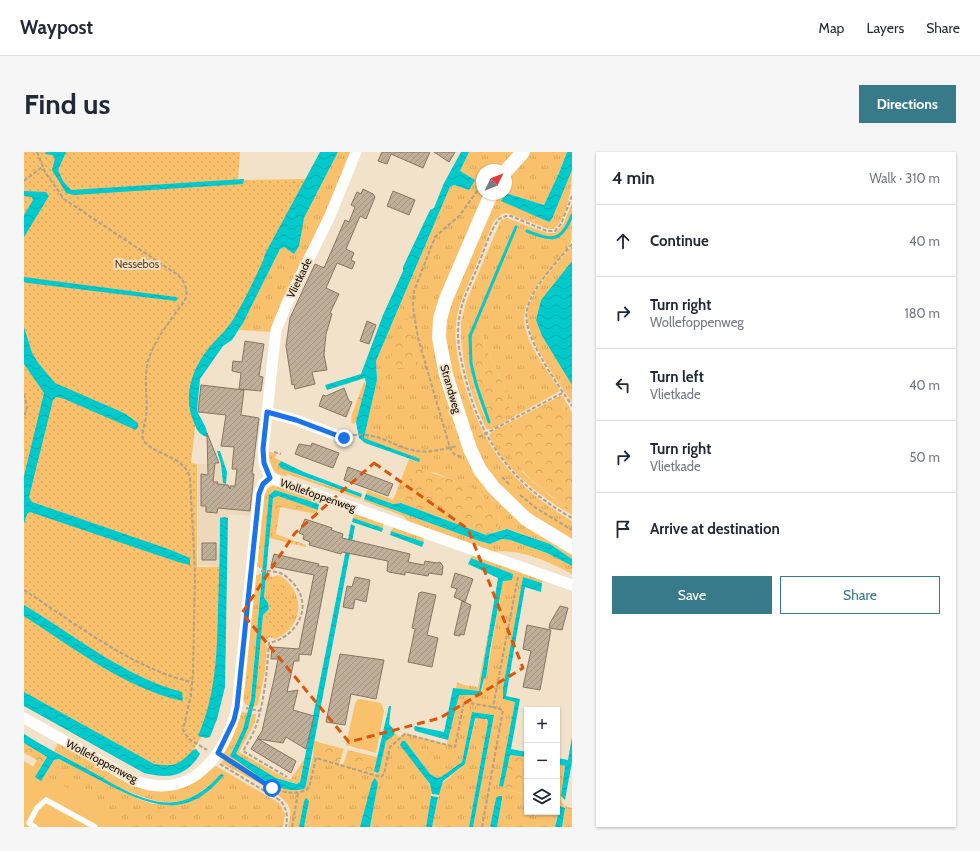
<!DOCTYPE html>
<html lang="en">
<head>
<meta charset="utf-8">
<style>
  body { margin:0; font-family:Cabin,sans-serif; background:#f6f6f7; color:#1f2937 }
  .controls { position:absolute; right:12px; bottom:12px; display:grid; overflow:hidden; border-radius:0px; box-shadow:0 1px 3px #0004 }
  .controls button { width:36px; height:36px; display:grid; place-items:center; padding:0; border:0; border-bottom:1px solid #e0e1e3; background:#fff; color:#1f2937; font:20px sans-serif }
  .compass { position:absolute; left:452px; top:12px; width:36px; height:36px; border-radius:50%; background:#fff; box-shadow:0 1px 3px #0004; rotate:47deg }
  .stop { position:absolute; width:12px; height:12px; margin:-9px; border:3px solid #1a73e8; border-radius:50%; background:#fff }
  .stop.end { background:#1a73e8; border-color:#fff; box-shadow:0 1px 4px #0008 }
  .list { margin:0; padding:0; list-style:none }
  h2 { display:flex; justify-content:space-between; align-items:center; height:52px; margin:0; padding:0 16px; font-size:17px }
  h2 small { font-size:13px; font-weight:400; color:#747a83 }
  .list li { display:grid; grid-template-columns:26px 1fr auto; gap:12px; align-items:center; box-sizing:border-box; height:72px; padding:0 16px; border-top:1px solid #e0e1e3 }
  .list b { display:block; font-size:15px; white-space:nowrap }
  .list p { margin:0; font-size:13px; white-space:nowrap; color:#747a83 }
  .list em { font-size:13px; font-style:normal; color:#747a83 }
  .actions { display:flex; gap:8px; padding:12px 16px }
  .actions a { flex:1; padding:9px 0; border:1px solid #377a8a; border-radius:0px; text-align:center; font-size:14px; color:#377a8a }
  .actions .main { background:#377a8a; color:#fff }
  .icon { flex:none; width:22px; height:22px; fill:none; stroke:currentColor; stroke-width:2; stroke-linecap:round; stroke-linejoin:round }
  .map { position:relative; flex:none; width:548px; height:675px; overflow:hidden; border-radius:0px }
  header { display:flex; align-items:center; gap:24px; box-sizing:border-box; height:56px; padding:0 20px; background:#fff; border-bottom:1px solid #e0e1e3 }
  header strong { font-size:19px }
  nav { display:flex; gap:22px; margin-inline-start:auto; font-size:14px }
  .intro { display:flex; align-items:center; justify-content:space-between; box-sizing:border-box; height:96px; padding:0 24px }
  h1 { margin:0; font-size:28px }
  .button { padding:10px 18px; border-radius:0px; background:#377a8a; color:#fff; font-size:14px; font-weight:700 }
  main { display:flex; gap:24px; padding:0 24px }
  aside { flex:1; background:#fff; border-radius:0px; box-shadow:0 1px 3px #0004 }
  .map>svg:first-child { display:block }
  .built { fill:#edd8ba }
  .grass { fill:url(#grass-tufts); fill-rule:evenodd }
  .forest { fill:url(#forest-crowns) }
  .park { fill:url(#park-dots) }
  .garden { fill:#f9c16b }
  .water { fill:url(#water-waves) }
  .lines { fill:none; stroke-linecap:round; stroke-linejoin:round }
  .stream { stroke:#01cacc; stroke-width:3 }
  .building { fill:url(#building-hatch); stroke:#857661 }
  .path { stroke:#aea18e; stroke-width:2; stroke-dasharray:4 2; stroke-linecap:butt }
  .service { stroke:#fff; stroke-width:5.5 }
  .minor { stroke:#fff; stroke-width:11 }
  .tertiary { stroke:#fff; stroke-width:14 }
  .route { stroke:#1a73e8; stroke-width:5 }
  .marked { fill:none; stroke:#dd550c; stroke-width:3; stroke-dasharray:8 5; stroke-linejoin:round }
  .labels { text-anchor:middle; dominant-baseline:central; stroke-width:4; stroke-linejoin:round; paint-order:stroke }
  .park-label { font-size:11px; fill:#583f19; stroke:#f2e2ca }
  .street-label { font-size:11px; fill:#120d05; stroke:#f2e2ca }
</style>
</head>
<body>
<header>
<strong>Waypost</strong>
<nav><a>Map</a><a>Layers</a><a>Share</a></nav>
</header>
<div class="intro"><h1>Find us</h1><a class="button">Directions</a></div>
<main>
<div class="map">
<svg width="548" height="675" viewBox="0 0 548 675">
  <defs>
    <pattern id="grass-tufts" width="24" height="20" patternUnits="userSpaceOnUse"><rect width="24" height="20" fill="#f9c16b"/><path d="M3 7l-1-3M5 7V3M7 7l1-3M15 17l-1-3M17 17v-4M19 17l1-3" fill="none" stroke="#d4a55b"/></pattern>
    <pattern id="forest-crowns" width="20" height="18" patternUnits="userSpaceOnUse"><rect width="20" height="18" fill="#f9c16b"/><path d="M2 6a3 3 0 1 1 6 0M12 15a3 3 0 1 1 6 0" fill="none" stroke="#d4a55b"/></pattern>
    <pattern id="park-dots" width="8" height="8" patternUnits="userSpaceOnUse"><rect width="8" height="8" fill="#f9c16b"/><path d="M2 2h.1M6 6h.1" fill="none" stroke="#d4a55b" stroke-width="1.8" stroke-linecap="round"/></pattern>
    <pattern id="water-waves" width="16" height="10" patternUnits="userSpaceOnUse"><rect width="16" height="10" fill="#01cacc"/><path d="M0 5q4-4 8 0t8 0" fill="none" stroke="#02acae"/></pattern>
    <pattern id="building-hatch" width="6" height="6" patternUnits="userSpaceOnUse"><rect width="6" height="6" fill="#bfaf98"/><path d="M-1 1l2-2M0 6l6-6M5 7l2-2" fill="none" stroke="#a39582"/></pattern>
  </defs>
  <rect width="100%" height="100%" fill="#f2e2ca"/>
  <!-- built -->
  <path class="built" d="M174,312H197L199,331L229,336L226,364L204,362V366H196L195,415L174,413Z"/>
  <!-- grass -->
  <path class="grass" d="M314,0H328L248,180L215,178L256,97L260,95L267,100L280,66Z
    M494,0L477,18H458V42H462L413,159L449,314L548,400V407L526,392L483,377L471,380L476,369L472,356L450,337L412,321L389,318L377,351L369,352L342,342L343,338L369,348L385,307L395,310L340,286L353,228L352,209L426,35L430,33L445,38L450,28L436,19L445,0Z
    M506,0H543L535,21L520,53L482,41V25Z
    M548,18C548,34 544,65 530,77H525L483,61L478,62L470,69C463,84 458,99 452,114C444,133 434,151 432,172C430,192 435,215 441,235C460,297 492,336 548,369V390L528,378L489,348L456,309L421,201L422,161L472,42H480L477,48L525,70L528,67Z
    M548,51C548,60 548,84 547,90C534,117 491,143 502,179C508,200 525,220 536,239L468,277H462L450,248L442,222L437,189V170L442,150L477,68L483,66L523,81H531L539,73ZM444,182L459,183L461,194L483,240L465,272C452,252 440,205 444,182Z
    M548,94V109L517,148L512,168L518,184L548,233V251C534,228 495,180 505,153C514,131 533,112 548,94Z
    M536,244H539L548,261L540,251L498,320L526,344L548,358V363C517,345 479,317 465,283L469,279Z
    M244,299L252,302L251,306L257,309L254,313L279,325L337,345L336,347L263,322L262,324C248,323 245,310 244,299Z
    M252,332L297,346L295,352L251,338L245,343L239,417L232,414L238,348L243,337Z
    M340,347L455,389L466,392L478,387L486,388L523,401L548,414V422C523,409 496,396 467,400L385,370L379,364L340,349Z
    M332,360L359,370V376L329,366Z
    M370,374L399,385L400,390L367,379Z
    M448,403L519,428L518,431L499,425L479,536V547L491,550L475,634L477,635V637L503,642V660H533V648H537L540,654L548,656V675H538L541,656H534L531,675H473L478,647H472L466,675H449L470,563L448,560L438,610L417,625L413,626L406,622L381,589L408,637L402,675H346L354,631L342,655L336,675H280L285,649H280L275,675H264C266,668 268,660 264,653C256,640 212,619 197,611L202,606L198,602L218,560L224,561L219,577L207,601L236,625L255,635L282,633L289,604L352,622L355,620L362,589L371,581L375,585L380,581L423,592L435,542L452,543L458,539L460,525L462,526L479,429L489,422L447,406Z
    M238,421L227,547L225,554L222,553L219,548L222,522L220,519L231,424Z
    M242,421L248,425L255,423C282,440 281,473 252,487L245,485L241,490L243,496L241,519L234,553L229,555L239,463L245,457L244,451L240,445Z
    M470,449L455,539L432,537L433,530L440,533L454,535Z
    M228,562H232L231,570L215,600L263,627H267L281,606L275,632L252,626L212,602L224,576Z
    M452,566H461L464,570L445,675H408L417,632L441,612Z
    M34,591L131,636L183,620L192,614L255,651L261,662L259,675H90L17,629L30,608L35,607L112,646L128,652L163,650L183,639L188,631C177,640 165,649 150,650C116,653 61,616 30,599Z"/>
  <!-- forest -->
  <path class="forest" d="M383,167L396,217C385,219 376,214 364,216L366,203L380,168Z
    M456,179L459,183L461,194L483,240L486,262L465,272C453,247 439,209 444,182Z
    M340,230L342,232L332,270L329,272L327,270L328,262Z
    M535,248L540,251L548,261V358C511,335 495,318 470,282Z
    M396,317L438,331L450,337L472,356L476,369L471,380L462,383L377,351L389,318Z
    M254,344L294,358L292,362L256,355L252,382L282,393V395L245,386L249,346Z
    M290,589L320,597L315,612L289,604Z
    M0,591L23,605L7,631L2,626L13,608L0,601Z
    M324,598L353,605L350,619L352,622L319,613Z
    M486,603L503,605V642L477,637Z
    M533,612L541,614L537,648H533Z"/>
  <!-- park -->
  <path class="park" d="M0,0H216L214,28L287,27L222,155L174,221L172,268L167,311L173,312V415H200L193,558L159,616L134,620L0,547Z
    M249,429C273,441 277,466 253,481L246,476L243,471Z"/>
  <!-- garden -->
  <path class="garden" d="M336,547L357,551L360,559L352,601L322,593L331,552L333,548Z
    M0,609L105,675H0Z"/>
  <!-- water -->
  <path class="water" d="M22,0H42L34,18L39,29L47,38L220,27L219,32L50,43L42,41L28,18L31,6L28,3L21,2Z
    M296,0H314L280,66L275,94L270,102L260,95L256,97L219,171L208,188L199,194L176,227L173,259L182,276L184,285C175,284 172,276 169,268C159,244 168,217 184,197C193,186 203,178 210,166C221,148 230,128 239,109L241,102Z
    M437,0H445L436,19L451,28L445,38L430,33L426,35L352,209L353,228L340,286L396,307L395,310L341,291L335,286L332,270L342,232L341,226L303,238L301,233L337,222L359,163L379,119V115L406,58L410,56L420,31Z
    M543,0H548V18L528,67L525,70L477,49L482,41L520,53L535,21Z
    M0,39L22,40L25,44L0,85V63L9,48L8,45L0,44Z
    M548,109V233L518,184L512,168L517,148Z
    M0,125L152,145L154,147L152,149L4,131L0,130Z
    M0,175L8,201L15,212L31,231L100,261L114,271V275L112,278L38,246L32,245L29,248L5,345L8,350L147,398L166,406V413L154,410L6,360L3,362L0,372V324L20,241L0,212Z
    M193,299H196L203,320L202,332L199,331L197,312Z
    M257,309L280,320L338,342L337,345L259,317L254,313Z
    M251,338L295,352L294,358L254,344L249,346L240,445L244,451L245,457L239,463L231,548L224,576L212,602L252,626L273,632L276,630L327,372L331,374L282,633L280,637C253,644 227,617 206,604L219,577L227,547L245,343Z
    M342,342L369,352L377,351L462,383L483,377L494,381L526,392L548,407V414L523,401L486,388L478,387L466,392L455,389L340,347Z
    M200,365L204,366L201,535L193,567L186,585L182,586L174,584C192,543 193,501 194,458C195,427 196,396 196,366Z
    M329,366L359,376L358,380L328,370Z
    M367,379L400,390L398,395L366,383Z
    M447,406L489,422L488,428L479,429L466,498L462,526H460L456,543H435L424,588L391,579L390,576L391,574L420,580L429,536L455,539L474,426L444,412Z
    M499,425L518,431L517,440L501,435L482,544L496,547L487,597L503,600V605L486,603L479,635L475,634L491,550L479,547V536Z
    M0,453C52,484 99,524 158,540L159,549C102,537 48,495 0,464Z
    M0,540L130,612C151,615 155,613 169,598L172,597L176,602C162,625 145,627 120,621L0,554Z
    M365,554H367L365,572L371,579L370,583L362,589L355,620L353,621L350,619Z
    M448,560L470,563L449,675H445L464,570L463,567L452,566L451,567L441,612L419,629L415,643L408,642L406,632L376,593L378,589H381L406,622L413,626L417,625L438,610Z
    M0,582C19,594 39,604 59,615C86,629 119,654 152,650C171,647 185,635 197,622L200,623C164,667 131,656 87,634C70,625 52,616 35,607L30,608L17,629L11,625L23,605L0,591Z
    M548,585V610L541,648L537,644L541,614L533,612V606L544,608Z
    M351,626L354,631L346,675H336L348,630Z
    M407,644L414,645L408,675H402Z
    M475,644H478V647L473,675H466L472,646Z
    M282,646L285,649L280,675H275L280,649Z
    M536,654L541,656L538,675H531Z"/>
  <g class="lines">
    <!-- stream -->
    <path class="stream" d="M503,79C528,89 537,91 548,63
      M465,270L452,232L447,211L446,184L492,75"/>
  </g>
  <!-- building -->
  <path class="building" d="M358,0H406L399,16L367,2L363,12L354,9Z
    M410,0H431L425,10Z
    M339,37L349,42L351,45L342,67L336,64L322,97L330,101L327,108L331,110L328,117L313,111L302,136L315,142L306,161L308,162L302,182L300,203L303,218L288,220L291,232L271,237L270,232L268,233L262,194L266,166L291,112L300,116L321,68L325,70L331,55L327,53L333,40L337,42Z
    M369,39L391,48L385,63L363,54Z
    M343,169L352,173L345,192L336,189Z
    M221,189L240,192L235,224L239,225L237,239L215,237L217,221L208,219L209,209L218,210Z
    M177,233L220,238L217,263L235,266L228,322H230L226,359L194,356L193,361L182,360V354H177V322L184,323L183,281L195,311H191L189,330H194L193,332L204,333L206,337V334H211L213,317H208L210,295L197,294L202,263L174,260Z
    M320,236L325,249L328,250L322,265L295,254L299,243L302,244Z
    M288,291L315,301L309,316L271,302L275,292L287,294Z
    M324,315L369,332L364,344L320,328Z
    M281,367L308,376L307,378L319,382L318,386L386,402L384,410L400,413L401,409L413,411L416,410L419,414L418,423L405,421L404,424L381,420V423L365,420L363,419L364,409L318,400L317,402L285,393L286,390L279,387L280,383L275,381Z
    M178,391H192V408H178Z
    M250,402L295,412L294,414L304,415L287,503L275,502V509H270L263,540L274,538L269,558L290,564L282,597L262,585L259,591L234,587L272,609L267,621L227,597L238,579L250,527L254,507H247L248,495L275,497L290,423L247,414Z
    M431,421L449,427L441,450L430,445L433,437L427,435Z
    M331,425L346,428L342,450L331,447L329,457L319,455L323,434L328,435Z
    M398,440L412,443L403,483L414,486L408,515L384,510L391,477L388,476L395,441Z
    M438,449L447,453L440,483L436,482V484L430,483Z
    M536,454L544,456L538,478L525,476L526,471Z
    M503,473L527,478L516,538L499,535L507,499L499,497Z
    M316,502L360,508L352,547L327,542L321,573L302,570Z"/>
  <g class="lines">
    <!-- path -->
    <path class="path" d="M13,0L21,20L40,47L154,123C160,129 164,136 162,145C160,152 154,157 150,163C139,179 127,194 123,214C120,231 124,248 122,265C121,272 116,284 120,289C130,303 161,304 166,326L171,419L169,520L167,543L159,578L165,587L183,598
      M0,29L18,15
      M548,44L537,72L531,79H523L487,64H482L475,67C465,80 460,99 454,114C447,131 437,149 435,168C432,185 436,203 440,220C455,287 488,332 548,366
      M548,92C534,109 507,136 503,158C497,183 534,232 548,254
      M0,242L3,255L0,266
      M329,283C356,280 369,295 393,299C407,301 419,297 433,294
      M455,285L540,240
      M250,300L257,302
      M437,305L430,302L426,296L394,186L389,155L390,139L411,85L436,63L458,32
      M478,325L485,332
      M496,343L512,356L548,378
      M237,419C243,419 250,419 256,421C262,423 266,428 270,432C290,456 272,485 245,491C243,518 241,545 233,571C230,581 224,590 219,599L263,625
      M0,438C49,470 111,518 168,530
      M222,556L236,559
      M202,606C223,620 260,653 285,636L292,606L357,625L360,622L366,595L381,582L431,595L440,550L469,555
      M196,612L257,649C263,658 264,664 262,675
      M268,675L274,641
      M458,675L479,558L469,555L494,425"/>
    <!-- service -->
    <path class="service" d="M11,675L5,671L13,656L22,648L71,675"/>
    <!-- minor -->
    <path class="minor" d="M243,260L272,268L320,286
      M246,326L240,311L239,297L252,178L263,151L306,64L332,0
      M246,326L548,433
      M0,566C25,580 50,594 75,608C87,615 99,624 112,629C168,649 201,603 213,555L235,342L239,332L246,326"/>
    <!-- tertiary -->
    <path class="tertiary" d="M482,19L499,0
      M467,42L422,147L416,167L415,186L422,223L446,297L456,318L470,336L502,367L548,395"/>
  </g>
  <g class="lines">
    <!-- route -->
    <path class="route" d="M248,636L194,601L210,568L213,555L235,342L239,332L246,326L240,311L239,297L243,260L272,268L320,286"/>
  </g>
  <!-- marked area -->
  <path class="marked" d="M350,311L444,377L499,516L416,566L325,590L218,461L271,381Z"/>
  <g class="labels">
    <!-- park labels -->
    <g class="park-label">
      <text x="113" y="112">Nessebos</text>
    </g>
    <!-- street labels -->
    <g class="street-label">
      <text transform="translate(275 126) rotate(-64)">Vlietkade</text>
      <text transform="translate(427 237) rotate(74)">Strandweg</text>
      <text transform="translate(294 343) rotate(19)">Wollefoppenweg</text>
      <text transform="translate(78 609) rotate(28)">Wollefoppenweg</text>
    </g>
  </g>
</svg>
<div class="controls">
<button>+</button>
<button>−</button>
<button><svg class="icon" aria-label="layers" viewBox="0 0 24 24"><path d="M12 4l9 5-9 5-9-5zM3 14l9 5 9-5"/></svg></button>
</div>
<svg class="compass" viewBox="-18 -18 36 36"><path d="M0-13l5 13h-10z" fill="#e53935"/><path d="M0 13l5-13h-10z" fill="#747a83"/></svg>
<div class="stop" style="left:248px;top:636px"></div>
<div class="stop end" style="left:320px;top:286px"></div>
</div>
<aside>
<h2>4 min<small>Walk · 310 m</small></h2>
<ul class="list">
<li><svg class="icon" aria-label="ahead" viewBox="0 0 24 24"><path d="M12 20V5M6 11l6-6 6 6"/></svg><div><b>Continue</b></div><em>40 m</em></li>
<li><svg class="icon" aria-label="right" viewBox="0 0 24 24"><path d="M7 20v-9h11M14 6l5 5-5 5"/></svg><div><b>Turn right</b><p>Wollefoppenweg</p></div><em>180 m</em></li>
<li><svg class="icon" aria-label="left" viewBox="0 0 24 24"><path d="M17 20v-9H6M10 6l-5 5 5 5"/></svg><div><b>Turn left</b><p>Vlietkade</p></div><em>40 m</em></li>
<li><svg class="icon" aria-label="right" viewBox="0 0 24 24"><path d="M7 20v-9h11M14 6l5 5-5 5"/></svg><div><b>Turn right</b><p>Vlietkade</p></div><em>50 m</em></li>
<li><svg class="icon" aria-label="arrive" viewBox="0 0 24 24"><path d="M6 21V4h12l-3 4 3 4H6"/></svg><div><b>Arrive at destination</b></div></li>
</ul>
<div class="actions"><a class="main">Save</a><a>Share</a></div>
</aside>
</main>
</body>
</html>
